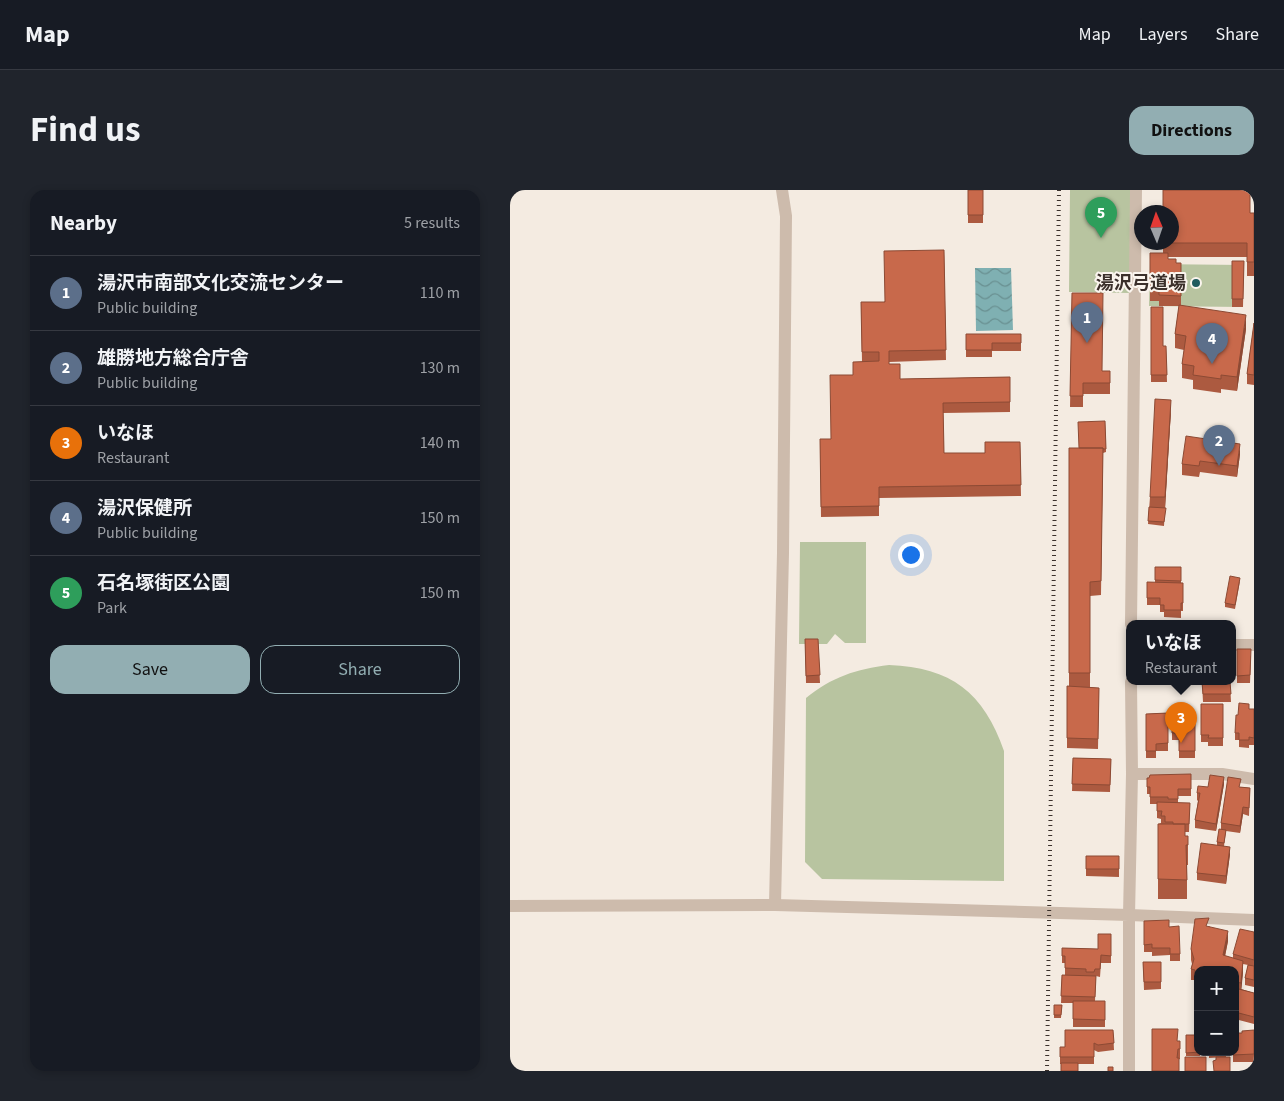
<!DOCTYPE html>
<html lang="en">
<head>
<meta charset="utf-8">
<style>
  body { margin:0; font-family:"Source Sans 3","Noto Sans JP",sans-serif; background:#20242c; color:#f1f3f6 }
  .controls { position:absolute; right:15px; bottom:15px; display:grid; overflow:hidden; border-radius:10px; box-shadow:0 2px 8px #0003 }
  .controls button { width:45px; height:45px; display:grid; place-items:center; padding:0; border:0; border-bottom:1px solid #363941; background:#171b24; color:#f1f3f6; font:25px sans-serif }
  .compass { position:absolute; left:624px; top:15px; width:45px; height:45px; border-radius:50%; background:#171b24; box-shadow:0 2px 8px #0003; rotate:358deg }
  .you { position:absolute; left:400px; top:364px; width:18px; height:18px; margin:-12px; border:4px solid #fff; border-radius:50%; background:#1a73e8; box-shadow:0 0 0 8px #1a73e833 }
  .badge { display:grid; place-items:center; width:32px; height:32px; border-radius:50%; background:#92aeb2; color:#fff; font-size:16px; font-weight:700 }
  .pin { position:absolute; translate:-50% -41px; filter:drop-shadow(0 1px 2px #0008) }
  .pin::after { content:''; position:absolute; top:26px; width:18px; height:15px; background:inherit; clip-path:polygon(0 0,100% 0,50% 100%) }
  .popup { position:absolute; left:616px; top:430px; width:110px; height:65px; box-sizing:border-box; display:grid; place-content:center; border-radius:10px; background:#171b24; filter:drop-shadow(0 1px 4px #0005); font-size:16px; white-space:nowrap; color:#9ea1a6 }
  .popup b { font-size:19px; color:#f1f3f6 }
  .popup::after { content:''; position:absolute; left:50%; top:100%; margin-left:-10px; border:10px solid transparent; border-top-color:#171b24 }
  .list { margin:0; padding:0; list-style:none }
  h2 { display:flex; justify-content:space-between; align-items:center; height:65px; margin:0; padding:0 20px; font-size:21px }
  h2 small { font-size:16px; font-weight:400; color:#9ea1a6 }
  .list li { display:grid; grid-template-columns:32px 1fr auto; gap:15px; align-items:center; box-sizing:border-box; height:75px; padding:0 20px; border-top:1px solid #363941 }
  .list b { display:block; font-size:19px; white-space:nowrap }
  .list p { margin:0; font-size:16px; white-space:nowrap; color:#9ea1a6 }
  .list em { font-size:16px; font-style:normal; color:#9ea1a6 }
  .actions { display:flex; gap:10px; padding:15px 20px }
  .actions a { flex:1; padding:11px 0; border:1px solid #92aeb2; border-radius:15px; text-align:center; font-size:18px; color:#92aeb2 }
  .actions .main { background:#92aeb2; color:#111 }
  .map { position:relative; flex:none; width:744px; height:881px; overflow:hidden; border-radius:15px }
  header { display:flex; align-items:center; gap:30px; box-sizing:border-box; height:70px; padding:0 25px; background:#171b24; border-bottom:1px solid #363941 }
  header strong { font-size:24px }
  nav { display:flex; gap:28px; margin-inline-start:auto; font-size:18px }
  .intro { display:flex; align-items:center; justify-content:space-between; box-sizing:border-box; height:120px; padding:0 30px }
  h1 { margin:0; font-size:35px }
  .button { padding:12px 22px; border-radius:15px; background:#92aeb2; color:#111; font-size:18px; font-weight:700 }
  main { display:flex; gap:30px; padding:0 30px }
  aside { flex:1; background:#171b24; border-radius:15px; box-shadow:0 2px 8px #0003 }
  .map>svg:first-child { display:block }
  .green { fill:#b8c4a0 }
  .water { fill:url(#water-waves) }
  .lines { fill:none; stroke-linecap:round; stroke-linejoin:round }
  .minor { stroke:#cdbbac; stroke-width:12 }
  .tertiary { stroke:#cdbbac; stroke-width:12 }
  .rail { stroke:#3b302b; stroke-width:4; stroke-dasharray:1 4; stroke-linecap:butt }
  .wall { fill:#ac5a40 }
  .shaded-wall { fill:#8c4a34 }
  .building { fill:#c8694b; stroke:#8c4a34 }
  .poi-dot { fill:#1f5a5e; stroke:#fbf5ee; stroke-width:2 }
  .labels { text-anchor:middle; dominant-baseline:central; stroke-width:4; stroke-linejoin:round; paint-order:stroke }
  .poi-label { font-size:18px; font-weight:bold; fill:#3b302b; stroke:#fbf5ee; text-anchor:end }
</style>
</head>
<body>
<header>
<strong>Map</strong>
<nav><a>Map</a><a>Layers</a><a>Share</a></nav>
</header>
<div class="intro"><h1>Find us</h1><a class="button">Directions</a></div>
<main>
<aside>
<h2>Nearby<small>5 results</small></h2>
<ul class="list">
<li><span class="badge" style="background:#5c6f8a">1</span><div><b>湯沢市南部文化交流センター</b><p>Public building</p></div><em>110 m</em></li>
<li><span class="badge" style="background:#5c6f8a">2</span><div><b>雄勝地方総合庁舎</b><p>Public building</p></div><em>130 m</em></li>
<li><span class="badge" style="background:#e8710a">3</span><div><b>いなほ</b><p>Restaurant</p></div><em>140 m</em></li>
<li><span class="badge" style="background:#5c6f8a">4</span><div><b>湯沢保健所</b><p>Public building</p></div><em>150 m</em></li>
<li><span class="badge" style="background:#2e9e5b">5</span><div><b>石名塚街区公園</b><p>Park</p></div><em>150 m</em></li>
</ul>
<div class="actions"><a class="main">Save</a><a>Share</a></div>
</aside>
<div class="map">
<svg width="744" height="881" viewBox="0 0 744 881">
  <defs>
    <pattern id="water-waves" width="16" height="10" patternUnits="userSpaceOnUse" patternTransform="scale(1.25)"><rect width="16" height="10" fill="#7fb0b2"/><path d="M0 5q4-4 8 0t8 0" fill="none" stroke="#699091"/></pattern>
  </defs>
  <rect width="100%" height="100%" fill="#f4ebe1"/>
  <!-- green -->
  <path class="green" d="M560,0H622L621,103L559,102Z
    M640,74L733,75V117L639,116Z
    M290,352H356V453H335L325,444L317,454H289Z
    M379,475C441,477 474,503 494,561V691L312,689L295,672L296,508C322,487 346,479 379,475Z"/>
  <!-- water -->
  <path class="water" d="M465,78H501L503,140L466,141Z"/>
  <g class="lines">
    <!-- minor -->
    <path class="minor" d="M621,434L626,0
      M722,455H744
      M621,492L622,584L619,725L744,730
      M622,584H712L744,589
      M265,715L273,363L276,26L272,0"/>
    <!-- tertiary -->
    <path class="tertiary" d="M0,716L265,715L619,725V881"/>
    <!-- rail -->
    <path class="rail" d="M537,881L549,0"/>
  </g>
  <!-- wall -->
  <path class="wall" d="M458,0H473V33H458Z
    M740,23H744V86H737V67H658V69L666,73H671V115L736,139L727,201L711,199V203L683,199V190L672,188V174L674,160L665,158V144L669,116H649V111H640V63H653V52Z
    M434,60L436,170L379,172V174L390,189L500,187V222L433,223L434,263H475L510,252L511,306L369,308V326L311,327L310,249H321L343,185L352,172L351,112H374Z
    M722,71H734L733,117H722Z
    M562,103L592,181H600V204H573V217H560Z
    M641,117L653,156H656L657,192H641Z
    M744,133V195L737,194V184Z
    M456,144H511V161H482V167H456Z
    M661,220L654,336L638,334L640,307Z
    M595,231L596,262L593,263L591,405L580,406V497H572L589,498L588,559L557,558V496H559V258H569Z
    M730,264L727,287L690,282L689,287L672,285V274Z
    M645,377H671V393H673V421H671V428L654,427V422H650V415H637V392L645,393Z
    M730,391L725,419L715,417V413Z
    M295,449H308L310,493H296Z
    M727,459L741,466L740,493H727Z
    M650,492H683V493H650Z
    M692,492H720L721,512H693Z
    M691,514H713V556H698V552H691Z
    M739,519H744V555H739V558L729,557V550H725V543L728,525Z
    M658,523V561H646V568H636V524Z
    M662,524H685V568H669V550H662Z
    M563,568L601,569L600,602L562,601Z
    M681,584V606H668V613H680L679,642H675V646H678V675H677V709H648V634L651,633V629L647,628V614H640V604H637V588Z
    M714,594L706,641L685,638V630L688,611L687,610V603Z
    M730,597L740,598L739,626L733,624L730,643L716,641L714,656L720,664L716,694L687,690V683L707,655V652L711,640V633Z
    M576,666H609V687L576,686Z
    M634,731L659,737L670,764V771H660V765L642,766V762H634Z
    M699,736L718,751L715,766L723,768V764L744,742V797L735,795V788L738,775L733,774V782L731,799L744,803V834L725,829V780H688V795H685V790H681V779L682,774L681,770V759Z
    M601,744V773H591L590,787L586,786L585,811H595V837H563V813H551L552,785H555V773H552V758L588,759Z
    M633,772H651V799L634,800Z
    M688,806V821H686V813Z
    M544,815H552L551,828H544Z
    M603,840L604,860L588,862L584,860V874H550V857H555Z
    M744,840V872H723V862L732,843Z
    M676,845L690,862V866H676Z
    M667,851H670V869L642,881Z
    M699,862H716V867L699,868Z"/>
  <!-- shaded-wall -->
  <path class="shaded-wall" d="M736,125V139L727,201V187Z
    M661,210V220L655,318V307Z
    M730,254V264L727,287V276Z
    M714,587V594L706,641V634Z
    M733,617V624L730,643V636Z
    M720,657V664L716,694V686Z
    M718,741V751L713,776V765Z
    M733,771V782L731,804V793Z"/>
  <!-- building -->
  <path class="building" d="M458,0H473V25H458Z
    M653,0H740V23H744V72H737V53H653L662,52V22H653Z
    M434,60L436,160L379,161V174H390V189L500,187V212L433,213L434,263H475V252H510L511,295L369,297V316L311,317L310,249H321L320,185H343V172L369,171V162H352L351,112H375L374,61Z
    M640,63H658V69H666V73H671V106L649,105V100H640Z
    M722,71H734L733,109H722Z
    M562,103H593L592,181H600V193H573V206H560Z
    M669,115L736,125L727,187L711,185V189L683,185L684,176L672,174L676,146L665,144Z
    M641,117H653V156H656L657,185H641Z
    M744,133V185L737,184Z
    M456,144H511V153H482V160H456Z
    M645,209L661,210L655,307H640Z
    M595,231L596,259H593V258H569L568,232Z
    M676,246L730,254L727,276L690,271L689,276L672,274Z
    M559,258H593L591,391L580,392V483H559Z
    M639,317L656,318L654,332L638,331Z
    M645,377H671V391L645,390Z
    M720,386L730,388L725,415L715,413Z
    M637,392L673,393V413H671V420H654V415H650V408H637Z
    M295,449H308L310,485L296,486Z
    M727,459H741L740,485L727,486Z
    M692,492H720L721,504H693Z
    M557,496L589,498L588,549L557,548Z
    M729,513L739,514V519H744V548L739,547V550H729V543H725L726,525H728Z
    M691,514H713V548H698L699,545H691Z
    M658,523V553L646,554V561H636V524Z
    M662,524H685V561H669V543H662Z
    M563,568L601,569L600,595L562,594Z
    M681,584V599H668V609H658V607H640V597H637V588H639L640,585Z
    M700,585L714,587L706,634L685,630L690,603H687L688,596L698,597Z
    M718,587L731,589L729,597L740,598L739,618L733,617L730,636L711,633Z
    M647,612L680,613L679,634H663V632H655V626H651L652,621H647Z
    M648,634H675V646H678V655H676L677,690L648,689Z
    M709,639L716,640L714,653L707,652Z
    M691,653L720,657L716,686L687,683Z
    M576,666H609V679H576Z
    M699,728L696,736L718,741L713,765L733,771L731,793L725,792V780H688V784H685V780L681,779L684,769L681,759L685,729Z
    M659,730V737L669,736L670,764H660V758H642V754L634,755V731Z
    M730,739L744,742V770L723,764Z
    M588,744H601V766L591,765L590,779H585L584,782H576V779L555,778V766H552V758L588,759Z
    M633,772H651V792H634Z
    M738,775L744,776V790L735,788Z
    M552,785L586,786L585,807L551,806Z
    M725,798L744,803V827L725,822Z
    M563,811H595V830L563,829Z
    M544,815H552L551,825H544Z
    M642,839H668L667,851H670V859H668L667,868H669V881H642Z
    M555,840H603L604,853L588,855L584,853V867H550V857H555Z
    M744,840V864L723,865V862H725V843H732V841Z
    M676,845H688V862H690L676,863Z
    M675,867H696V881H675Z
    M706,867H720V881H704L703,871L706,870Z
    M551,873H568V881H551Z
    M598,877H603V881H598Z"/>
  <!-- markers -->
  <circle class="poi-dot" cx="686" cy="93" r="5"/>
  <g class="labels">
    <!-- poi labels -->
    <g class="poi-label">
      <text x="676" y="93">湯沢弓道場</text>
    </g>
  </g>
</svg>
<div class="controls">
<button>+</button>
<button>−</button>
</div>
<svg class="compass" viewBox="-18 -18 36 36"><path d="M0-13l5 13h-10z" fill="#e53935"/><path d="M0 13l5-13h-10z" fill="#9ea1a6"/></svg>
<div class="you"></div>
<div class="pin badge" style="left:577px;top:153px;background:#5c6f8a">1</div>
<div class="pin badge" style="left:709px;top:276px;background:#5c6f8a">2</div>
<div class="pin badge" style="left:671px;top:553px;background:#e8710a">3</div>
<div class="popup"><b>いなほ</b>Restaurant</div>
<div class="pin badge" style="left:702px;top:174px;background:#5c6f8a">4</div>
<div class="pin badge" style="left:591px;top:48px;background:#2e9e5b">5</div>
</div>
</main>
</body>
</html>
